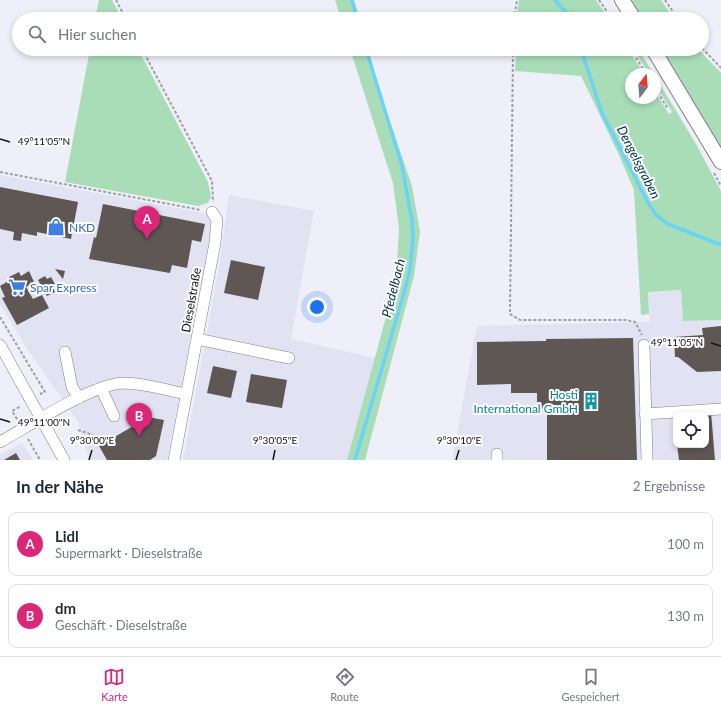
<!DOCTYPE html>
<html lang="de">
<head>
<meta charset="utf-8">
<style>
  body { margin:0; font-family:Lato,sans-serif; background:#f2f2f3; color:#1f2937 }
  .controls { position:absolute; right:12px; bottom:12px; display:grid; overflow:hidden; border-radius:8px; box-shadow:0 2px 6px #0003 }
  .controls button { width:36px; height:36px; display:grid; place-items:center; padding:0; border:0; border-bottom:1px solid #e0e1e3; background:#fff; color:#1f2937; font:20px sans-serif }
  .compass { position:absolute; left:625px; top:68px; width:36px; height:36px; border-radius:50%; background:#fff; box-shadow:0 2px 6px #0003; rotate:16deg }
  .you { position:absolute; left:317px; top:307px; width:14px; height:14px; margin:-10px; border:3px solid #fff; border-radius:50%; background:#1a73e8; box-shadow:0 0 0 6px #1a73e833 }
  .badge { display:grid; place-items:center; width:26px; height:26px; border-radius:50%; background:#db2777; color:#fff; font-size:13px; font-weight:700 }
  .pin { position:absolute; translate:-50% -33px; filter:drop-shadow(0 1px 2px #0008) }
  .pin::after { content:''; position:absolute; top:21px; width:14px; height:12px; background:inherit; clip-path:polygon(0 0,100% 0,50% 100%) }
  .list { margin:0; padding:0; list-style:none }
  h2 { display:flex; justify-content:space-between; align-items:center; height:52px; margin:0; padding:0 16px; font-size:17px }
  h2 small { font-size:13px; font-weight:400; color:#747a83 }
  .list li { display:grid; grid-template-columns:26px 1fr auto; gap:12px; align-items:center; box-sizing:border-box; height:64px; margin:0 8px 8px; padding:0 8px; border:1px solid #e0e1e3; border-radius:8px }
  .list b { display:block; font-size:15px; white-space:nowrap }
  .list p { margin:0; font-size:13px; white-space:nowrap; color:#747a83 }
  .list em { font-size:13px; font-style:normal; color:#747a83 }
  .icon { flex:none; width:22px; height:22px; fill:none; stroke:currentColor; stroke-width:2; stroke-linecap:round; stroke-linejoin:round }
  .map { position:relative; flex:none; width:721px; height:460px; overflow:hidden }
  .search { position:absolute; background:#fff; box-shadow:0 2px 6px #0003; left:12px; right:12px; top:12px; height:44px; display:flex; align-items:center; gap:10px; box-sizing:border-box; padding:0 14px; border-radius:22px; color:#747a83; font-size:15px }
  .sheet { height:196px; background:#fff }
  nav { display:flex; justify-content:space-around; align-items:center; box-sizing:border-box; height:56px; border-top:1px solid #e0e1e3; background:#fff; font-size:11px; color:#747a83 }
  nav a { display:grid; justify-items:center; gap:2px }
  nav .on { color:#db2777 }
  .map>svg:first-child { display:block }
  .built { fill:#e1e3f3; fill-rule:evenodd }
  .green { fill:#a9ddb8 }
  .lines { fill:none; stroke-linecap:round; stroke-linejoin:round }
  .stream { stroke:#6ad3f6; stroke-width:3.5 }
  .building { fill:#5e5754 }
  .minor-casing { stroke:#808188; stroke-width:12 }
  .major-casing { stroke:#808188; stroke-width:16 }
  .path { stroke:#9e9fa6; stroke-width:2; stroke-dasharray:3 2; stroke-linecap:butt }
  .minor { stroke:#fff; stroke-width:11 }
  .major { stroke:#fff; stroke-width:14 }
  .ticks { fill:none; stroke:#141417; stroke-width:1.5 }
  .labels { text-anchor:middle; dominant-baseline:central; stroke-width:4; stroke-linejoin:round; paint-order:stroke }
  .shop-label { font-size:12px; fill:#366cbe; stroke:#fdfdff; text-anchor:start }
  .street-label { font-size:12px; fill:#141417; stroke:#fdfdff }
  .culture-label { font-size:12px; fill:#0d838f; stroke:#fdfdff; text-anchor:end }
  .water-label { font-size:13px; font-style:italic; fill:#003241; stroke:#fdfdff }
  .ticks-label { font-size:10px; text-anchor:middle; fill:#141417; stroke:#fdfdff; stroke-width:4; stroke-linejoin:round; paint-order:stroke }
</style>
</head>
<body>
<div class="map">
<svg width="721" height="460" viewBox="0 0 721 460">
  <rect width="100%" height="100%" fill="#eeeff8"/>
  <!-- built -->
  <path class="built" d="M0,175L209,214L213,222L167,460H89L78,422L25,346L0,304Z
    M229,195L314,211L291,339L375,358L347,460H183L219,267Z
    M681,290L683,321L721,320V460H452L477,326L650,322L648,292ZM676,415H706V445H676Z
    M22,443L33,460H0V455Z"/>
  <!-- green -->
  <path class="green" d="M99,0H112L122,19H95Z
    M335,0H354L360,19H341Z
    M519,0H596L609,19H516Z
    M629,0H661L674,19H642Z
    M90,49H138L208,182L211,197L208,203L198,206L65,182Z
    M350,49H368L379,89L412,186L420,232L414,276L365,460H347L396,280L399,228L393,183Z
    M516,49H628L644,74H631V98H655V92L669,114L672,112L655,84V76L696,144L721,191V320L683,321L681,290L648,292L649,314L641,315L634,190L619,155L581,76L515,71Z
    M633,49H638L654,74H649Z
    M661,49H698L721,73V149Z"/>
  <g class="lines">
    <!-- stream -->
    <path class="stream" d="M352,0L357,19
      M555,0L572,19
      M581,49L602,113L647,201L656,215L668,224L721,245
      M355,460L404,293L410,269L413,239L412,221L402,166L366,49"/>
  </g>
  <!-- building -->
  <path class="building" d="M0,187L78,202L71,239L37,232V236L22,233L21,241L13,240L14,232L0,229Z
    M103,204L205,224L201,242L192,240L187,268L172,265L170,273L89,259L94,237L96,238Z
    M231,260L265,267L258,300L224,293Z
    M55,269L65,271L63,279Z
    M29,271L34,282L26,287L33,299L42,295L49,308L17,325L2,298L5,297L0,286L10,280L9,277L19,272L21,276Z
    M45,276L47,279L51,277L55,284L52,286L55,292L47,296L38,280Z
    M721,326V371L697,372L678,357H675L674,337L703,335L702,328Z
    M633,338L637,460H547V409H537V393H511V384L477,385V342L546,341V339Z
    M213,366L237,371L231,398L207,393Z
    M251,374L287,380L282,408L246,402Z
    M711,412L715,460H679L677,445H706V415Z
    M137,415L164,420L156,456L150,460H107L99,446L135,425Z
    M16,453L20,460H4Z"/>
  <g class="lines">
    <!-- minor casing -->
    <g class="minor-casing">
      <path id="minor" d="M197,339L289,358
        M0,345L64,460
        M644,345L647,460
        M65,352L72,387L79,398
        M101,388L114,416
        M645,414L721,409
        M0,442C29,426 92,384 123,383C144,383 166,390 186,394
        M497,454V460
        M174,460L215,243L217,220L212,212"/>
    </g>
    <!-- major casing -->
    <g class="major-casing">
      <path id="major" d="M622,0L634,19
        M653,49L721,162"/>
    </g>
    <!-- path -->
    <path class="path" d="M116,0L126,19
      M599,0L612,19
      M665,0L678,19
      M514,19L517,0
      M702,48L721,68
      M142,49L212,181L213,202
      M513,49L510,314L520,320H626L635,322L642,335
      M631,49L646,74
      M655,88L668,109
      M0,172L201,210
      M714,173L721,186
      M0,317L45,392L40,394
      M17,419L12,411L21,406
      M78,430L93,435
      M28,439L40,460"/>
    <!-- minor -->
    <use href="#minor" class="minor"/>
    <!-- major -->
    <use href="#major" class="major"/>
  </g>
  <!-- ticks -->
  <path class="ticks" d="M0,139L10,142M711,343L721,346M0,419L10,422M89,460L92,450M273,460L275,450M456,460L459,450"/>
  <!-- icons -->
  <defs>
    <g id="shop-bare" transform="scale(1.38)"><path d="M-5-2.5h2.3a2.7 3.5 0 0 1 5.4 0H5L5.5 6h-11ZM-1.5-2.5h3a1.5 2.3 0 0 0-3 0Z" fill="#3f7fe0" stroke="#fdfdff" stroke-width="2.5" paint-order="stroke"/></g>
    <g id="supermarket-bare" transform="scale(1.38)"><path d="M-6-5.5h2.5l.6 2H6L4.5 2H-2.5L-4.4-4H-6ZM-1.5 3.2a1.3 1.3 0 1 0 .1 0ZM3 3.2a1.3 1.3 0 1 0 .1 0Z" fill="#3f7fe0" stroke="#fdfdff" stroke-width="2.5" paint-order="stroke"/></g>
    <g id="building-bare" transform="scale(1.38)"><path d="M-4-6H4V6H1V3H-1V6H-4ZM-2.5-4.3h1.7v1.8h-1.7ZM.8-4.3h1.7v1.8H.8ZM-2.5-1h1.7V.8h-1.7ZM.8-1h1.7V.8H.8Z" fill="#0f9aa8" stroke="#fdfdff" stroke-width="2.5" paint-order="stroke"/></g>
  </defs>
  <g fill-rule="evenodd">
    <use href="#shop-bare" x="56" y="227"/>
    <use href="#supermarket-bare" x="17" y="287"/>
    <use href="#building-bare" x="591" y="401"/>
  </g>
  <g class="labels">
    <!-- shop labels -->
    <g class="shop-label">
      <text x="69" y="227">NKD</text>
      <text x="30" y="287">Spar Express</text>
    </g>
    <!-- street labels -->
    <g class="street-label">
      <text transform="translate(191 300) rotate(-80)">Dieselstraße</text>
    </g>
    <!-- culture labels -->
    <g class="culture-label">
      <text x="578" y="394">Hosti<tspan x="578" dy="14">International GmbH</tspan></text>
    </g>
    <!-- water labels -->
    <g class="water-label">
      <text transform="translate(639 162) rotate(63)">Dengelsgraben</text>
      <text transform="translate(393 288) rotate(-76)">Pfedelbach</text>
    </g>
  </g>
  <g class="ticks-label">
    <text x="44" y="145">49°11'05"N</text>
    <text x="677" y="346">49°11'05"N</text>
    <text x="44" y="426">49°11'00"N</text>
    <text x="92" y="444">9°30'00"E</text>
    <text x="275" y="444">9°30'05"E</text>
    <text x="459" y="444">9°30'10"E</text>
  </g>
</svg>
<div class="controls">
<button><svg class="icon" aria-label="locate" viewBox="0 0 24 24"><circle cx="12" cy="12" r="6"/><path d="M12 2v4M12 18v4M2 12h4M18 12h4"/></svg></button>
</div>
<svg class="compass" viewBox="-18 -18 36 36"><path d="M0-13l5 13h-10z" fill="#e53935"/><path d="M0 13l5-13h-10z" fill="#747a83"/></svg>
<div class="you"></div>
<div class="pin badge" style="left:147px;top:239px">A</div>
<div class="pin badge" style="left:139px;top:436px">B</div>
<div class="search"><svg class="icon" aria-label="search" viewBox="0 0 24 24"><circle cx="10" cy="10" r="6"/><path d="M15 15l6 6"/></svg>Hier suchen</div>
</div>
<section class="sheet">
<h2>In der Nähe<small>2 Ergebnisse</small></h2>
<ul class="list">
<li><span class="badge">A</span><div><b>Lidl</b><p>Supermarkt · Dieselstraße</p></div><em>100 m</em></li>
<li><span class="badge">B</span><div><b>dm</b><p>Geschäft · Dieselstraße</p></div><em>130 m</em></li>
</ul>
</section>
<nav>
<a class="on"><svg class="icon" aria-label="map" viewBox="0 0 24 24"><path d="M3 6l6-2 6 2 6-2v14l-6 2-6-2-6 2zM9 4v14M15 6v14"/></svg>Karte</a>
<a><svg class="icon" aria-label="directions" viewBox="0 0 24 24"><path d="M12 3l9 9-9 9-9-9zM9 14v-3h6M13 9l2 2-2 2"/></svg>Route</a>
<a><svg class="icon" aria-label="saved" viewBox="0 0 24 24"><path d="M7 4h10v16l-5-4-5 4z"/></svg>Gespeichert</a>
</nav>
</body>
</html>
